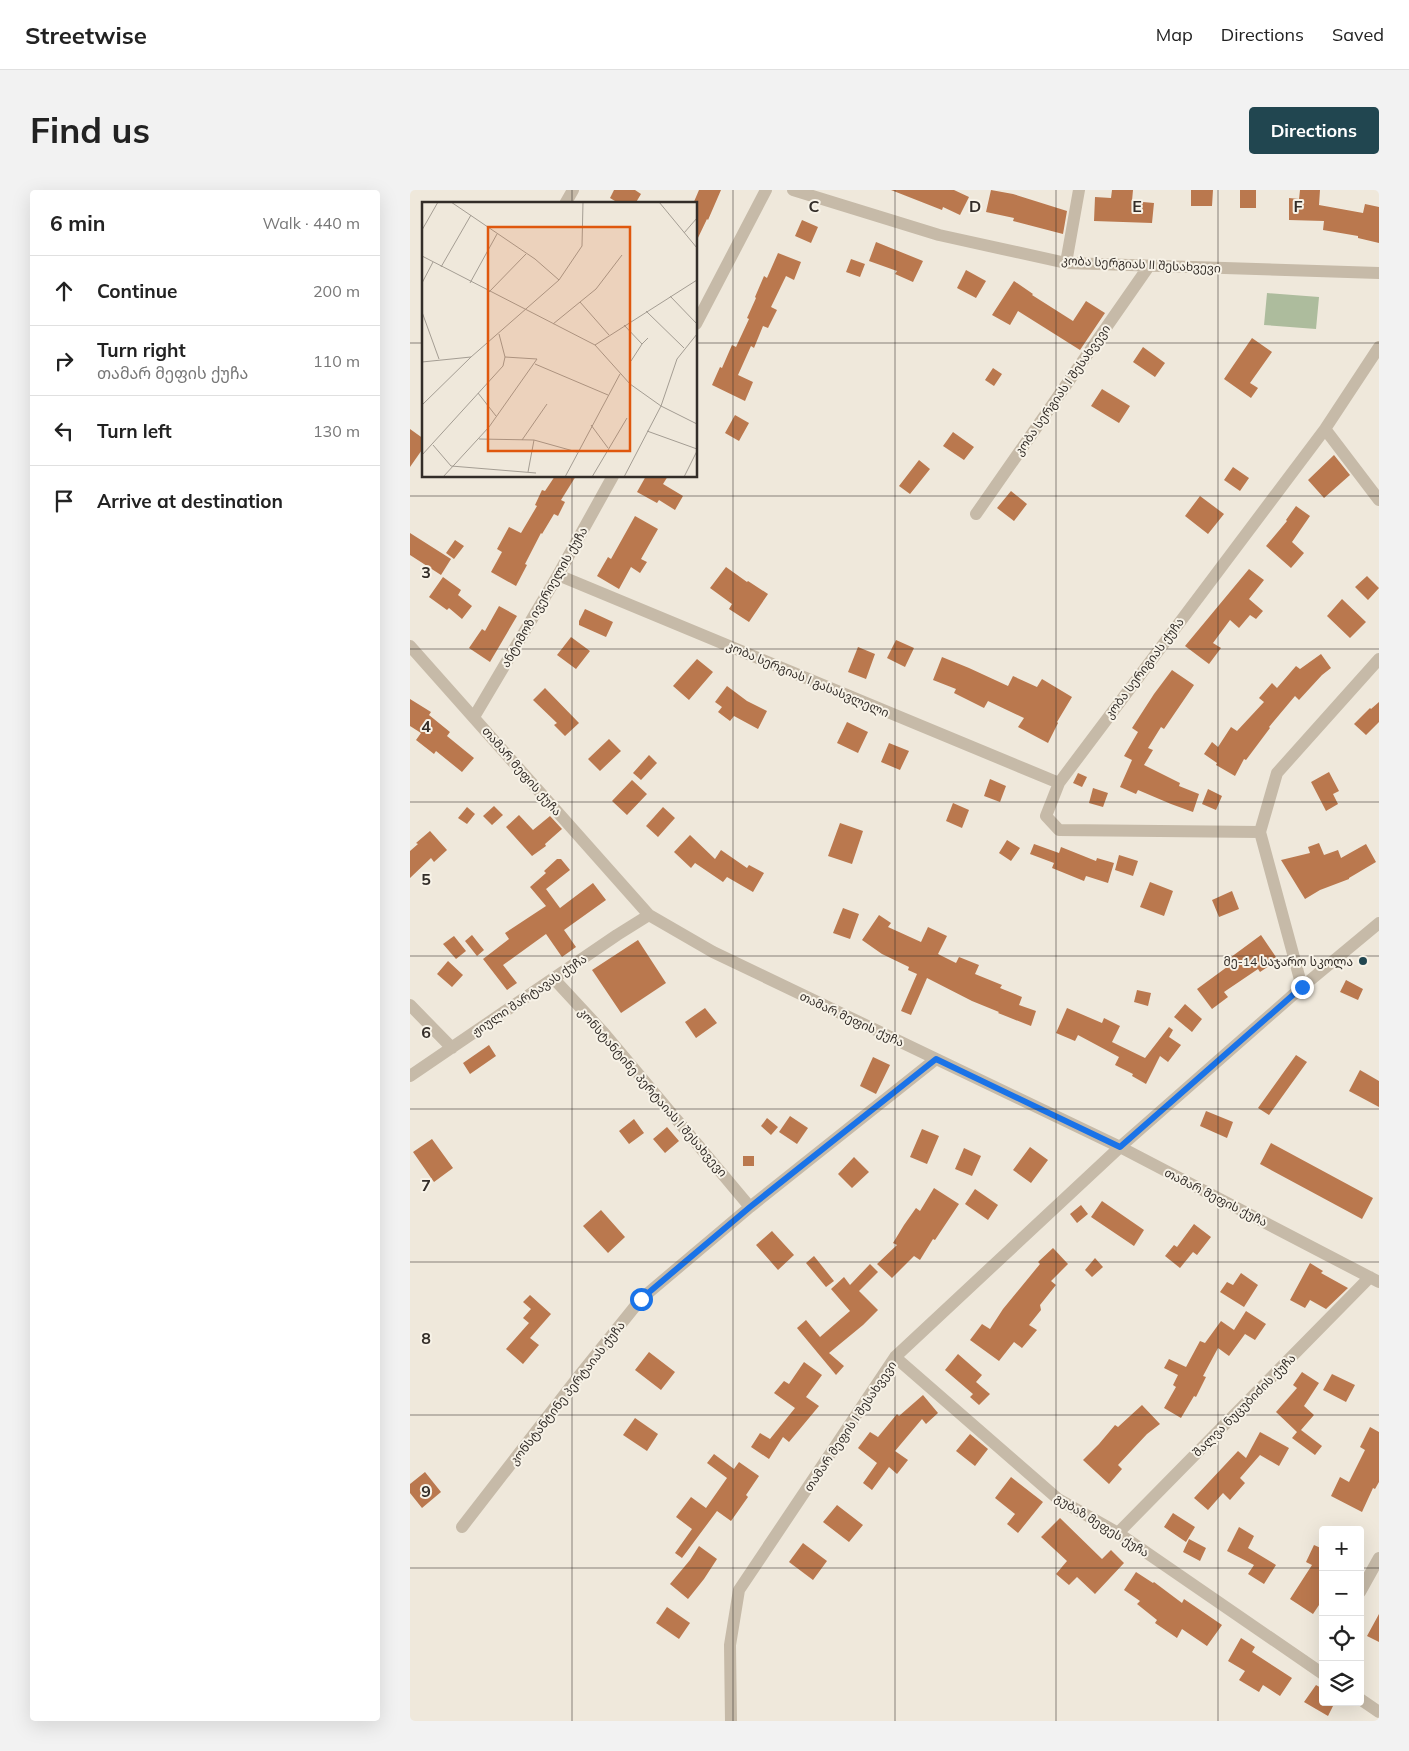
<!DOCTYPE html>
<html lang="en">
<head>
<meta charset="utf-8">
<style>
  body { margin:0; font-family:Mulish,"Noto Sans Georgian",sans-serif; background:#f2f2f2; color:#222 }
  .controls { position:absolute; right:15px; bottom:15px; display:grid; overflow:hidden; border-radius:5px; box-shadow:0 5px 20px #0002 }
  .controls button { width:45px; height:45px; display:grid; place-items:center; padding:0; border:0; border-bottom:1px solid #e0e0e0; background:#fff; color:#222; font:25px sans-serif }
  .stop { position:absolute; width:15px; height:15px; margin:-11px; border:4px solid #1a73e8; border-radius:50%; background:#fff }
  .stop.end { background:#1a73e8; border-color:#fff; box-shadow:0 1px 5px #0008 }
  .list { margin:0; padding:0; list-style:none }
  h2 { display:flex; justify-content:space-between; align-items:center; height:65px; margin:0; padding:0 20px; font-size:21px }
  h2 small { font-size:16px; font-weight:400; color:#767676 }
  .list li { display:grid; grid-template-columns:32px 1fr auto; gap:15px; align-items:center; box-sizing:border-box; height:70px; padding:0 20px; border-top:1px solid #e0e0e0 }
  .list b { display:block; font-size:19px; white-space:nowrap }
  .list p { margin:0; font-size:16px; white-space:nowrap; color:#767676 }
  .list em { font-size:16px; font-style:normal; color:#767676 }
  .icon { flex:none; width:28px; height:28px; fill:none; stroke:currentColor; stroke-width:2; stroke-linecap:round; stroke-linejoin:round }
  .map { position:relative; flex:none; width:969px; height:1531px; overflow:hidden; border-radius:5px }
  header { display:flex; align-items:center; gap:30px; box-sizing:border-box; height:70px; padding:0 25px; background:#fff; border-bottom:1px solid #e0e0e0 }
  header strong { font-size:24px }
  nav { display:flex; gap:28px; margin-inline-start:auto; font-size:18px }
  .intro { display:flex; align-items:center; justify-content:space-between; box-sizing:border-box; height:120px; padding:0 30px }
  h1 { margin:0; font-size:35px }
  .button { padding:12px 22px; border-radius:5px; background:#214650; color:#fff; font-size:18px; font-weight:700 }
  main { display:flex; gap:30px; padding:0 30px }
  aside { flex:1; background:#fff; border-radius:5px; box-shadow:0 5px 20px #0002 }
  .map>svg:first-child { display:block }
  .green { fill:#adbc9d }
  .building { fill:#ba784e }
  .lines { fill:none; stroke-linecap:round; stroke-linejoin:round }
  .minor { stroke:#c6baa8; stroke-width:12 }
  .route { stroke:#1a73e8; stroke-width:6 }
  .grid { fill:none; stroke:#332d28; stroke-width:1; stroke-opacity:0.55 }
  .poi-dot { fill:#214650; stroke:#f7f2e7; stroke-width:2 }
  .labels { text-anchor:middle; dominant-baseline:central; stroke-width:4; stroke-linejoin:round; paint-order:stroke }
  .street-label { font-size:12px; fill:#332d28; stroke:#f7f2e7 }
  .poi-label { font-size:12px; fill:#332d28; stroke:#f7f2e7; text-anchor:end }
  .inset-road { fill:none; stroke:#a49d93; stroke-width:1 }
  .view { fill:#df570d; fill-opacity:0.15; stroke:#df570d; stroke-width:2.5 }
  .inset-edge { fill:none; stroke:#332d28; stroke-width:2.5 }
  .grid-label { font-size:16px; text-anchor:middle; font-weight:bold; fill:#332d28; stroke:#f7f2e7; stroke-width:4; stroke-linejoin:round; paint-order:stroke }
</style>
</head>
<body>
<header>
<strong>Streetwise</strong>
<nav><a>Map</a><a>Directions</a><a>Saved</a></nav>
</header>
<div class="intro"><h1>Find us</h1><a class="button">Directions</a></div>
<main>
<aside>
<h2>6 min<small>Walk · 440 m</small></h2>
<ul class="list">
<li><svg class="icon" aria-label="ahead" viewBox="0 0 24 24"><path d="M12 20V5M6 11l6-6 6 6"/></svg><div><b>Continue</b></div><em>200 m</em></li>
<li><svg class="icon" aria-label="right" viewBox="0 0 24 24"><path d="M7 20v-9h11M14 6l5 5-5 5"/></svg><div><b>Turn right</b><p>თამარ მეფის ქუჩა</p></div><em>110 m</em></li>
<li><svg class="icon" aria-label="left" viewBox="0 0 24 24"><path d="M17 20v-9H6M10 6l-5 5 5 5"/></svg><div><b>Turn left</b></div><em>130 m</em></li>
<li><svg class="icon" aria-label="arrive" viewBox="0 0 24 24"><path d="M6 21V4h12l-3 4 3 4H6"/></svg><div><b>Arrive at destination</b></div></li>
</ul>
</aside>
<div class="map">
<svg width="969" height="1531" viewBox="0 0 969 1531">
  <rect width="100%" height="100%" fill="#efe8db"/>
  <!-- green -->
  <path class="green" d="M857,103L909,107L906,139L854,135Z"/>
  <!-- building -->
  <path class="building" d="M204,0H225L231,4L225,14H210L200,8Z
    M289,0H311L298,30L297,29L286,52V14H283Z
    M481,0H544L559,7L550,25L533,17L532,20Z
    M581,0L603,4L657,21L653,44L603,31L604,28L576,22Z
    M702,0H723L722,11L744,13L742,33L684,31L685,7L701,8Z
    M781,0H803L802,16H781Z
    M830,0H846V18H830Z
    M890,0H910L909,15L953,23L955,14L969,17V53L948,48V46L913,40L914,31L879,30V8L889,9Z
    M392,30L408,37L401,53L385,46Z
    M466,52L513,71L503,92L485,84L487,81L459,71Z
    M368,63L391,72L384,90L376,86L361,117L367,120L358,138L353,136L344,158L341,156L328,185L343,192L335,211L302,195L310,177L312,178L322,155L326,157L339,129L337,128L346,108L345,107L354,86L357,88Z
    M441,69L455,74L450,87L436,82Z
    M556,80L576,91L566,108L547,98Z
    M604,91L623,104L622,105L663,131L676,111L695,123L670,160L608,121L600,135L582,125Z
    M842,148L862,162L840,193L848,198L841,208L814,189Z
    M733,157L755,173L745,187L723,172Z
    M583,178L592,184L584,196L575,190Z
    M692,199L720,216L709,233L681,216Z
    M325,225L339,233L329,251L315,243Z
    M0,239L14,249V257L0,277Z
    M543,242L564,257L554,270L533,256Z
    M924,265L940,285L914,308L898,290Z
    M509,270L520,279L500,304L489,296Z
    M823,277L839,288L830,301L814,290Z
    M145,286H166L151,310L155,312L148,326L144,324L132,344L131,343L115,374L117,375L106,396L81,382L92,362L87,359L99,337L111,343L127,316L125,315L132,300L135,301Z
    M236,286H258L253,294L273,306L265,320L249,310L247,313L227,302Z
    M601,301L617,314L604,331L587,318Z
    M790,306L814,324L798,344L775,326Z
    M886,316L900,326L882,352L894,363L881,378L856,356L877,331L876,330Z
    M225,326L248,339L231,369L237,372L230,383L221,377L209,399L187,386L198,367L201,369Z
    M0,343L41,369L31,385L0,365Z
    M45,350L54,356L44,369L36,363Z
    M316,377L337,392L338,391L358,404L339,432L319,419L322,414L300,398Z
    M839,379L854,390L839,409L853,421L846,429L840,425L829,438L820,430L803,453L811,458L799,474L775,456Z
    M957,386L969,398L958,410L945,397Z
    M33,387L51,400L48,405L62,416L52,429L39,418L37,420L19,407Z
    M932,409L956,432L940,448L917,426Z
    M89,416L107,426L80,472L59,458L72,439L75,441Z
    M175,419L203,432L196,447L169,435V431Z
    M161,447L180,461L166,479L147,465Z
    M486,450L504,458L495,477L477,468Z
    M448,457L465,464L456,489L438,482Z
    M911,464L921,478L912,485L889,510L885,506L859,537L860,538L836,570L834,569L825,586L806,575L807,573L794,564L802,552L808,557L821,537L827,541L854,512L849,508L862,493L867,498L886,476L890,479Z
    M532,467L559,478L598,496L603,486L627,497L632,489L662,507L647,532L648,533L638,553L608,537L614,528L578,511L574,518L544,503L546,499L523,490Z
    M287,469L303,482L279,510L263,496Z
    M762,480L784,495L754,539L751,537L738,558L743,560L734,575L770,593L769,596L789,604L783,622L761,614L728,600L726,604L710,597L722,570L714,566L728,542L722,538L744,504Z
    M317,496L337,511L357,521L348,539L324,526L320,531L308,522L312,517L305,512Z
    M135,498L169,533L155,546L144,535L147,533L123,510Z
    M0,509L21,522L19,525L40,542L37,546L64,568L52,582L26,561L24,564L6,550L11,543L0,536Z
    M969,512V532L956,545L944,534L960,518L961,519Z
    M437,532L458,542L448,563L427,553Z
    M199,549L211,561L190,581L178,569Z
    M479,553L499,561L490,580L471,572Z
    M239,565L247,573L231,590L223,583Z
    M919,582L929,601L923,604L928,614L916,621L901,592Z
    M668,583L677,587L672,597L663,593Z
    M580,589L596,596L590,612L574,606Z
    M222,590L237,604L217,625L202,611Z
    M683,598L698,603L693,617L679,613Z
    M798,599L812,606L806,620L792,614Z
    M543,613L559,620L552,638L536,631Z
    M84,616L93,625L82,635L73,626Z
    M57,617L65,624L57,634L48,628Z
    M253,617L265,628L248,647L236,636Z
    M109,625L123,640L140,626L152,639L135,654L136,656L122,666L96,637Z
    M430,633L453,641L442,674L418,666Z
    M20,641L37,660L24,672L21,668L0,688V661L8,654L6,653Z
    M280,645L305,669L311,660L337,678L339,675L354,683L343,702L317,687L313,692L285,673L281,678L264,662Z
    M597,650L610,658L601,671L589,663Z
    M909,653L914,665L928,660L931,668L956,654L966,672L939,688V689L910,700L895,709L871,670L900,663L898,657Z
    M624,654L649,663L651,657L686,671L687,668L704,673L698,693L676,686L674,691L642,678L644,673L620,664Z
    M709,665L728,671L723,686L705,680Z
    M147,669H151L160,680L136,699L150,718L183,693L196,710L154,740L166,757L152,767L136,744L93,775L107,793L97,800L73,769L99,749L95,743L136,716L120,697L136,683L134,681Z
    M740,692L763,701L754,726L730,717Z
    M822,701L829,719L809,727L802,710Z
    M433,718L449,724L440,749L423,743Z
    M469,725L481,733L478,737L511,752L518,737L537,746L528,764L546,773L549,767L569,775L565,784L592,795L590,798L612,807L609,815L626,821L621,836L588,823L589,822L562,811L517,788L501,825L491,821L507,784L498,780L499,777L472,764L452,750Z
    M62,745L74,760L67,766L55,751Z
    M851,745L868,770L850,782L848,779L814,802L818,807L802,819L787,799L817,777L813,773Z
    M44,746L56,761L46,769L33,754Z
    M228,750L256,793L211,823L182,780Z
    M38,771L53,785L42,797L27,784Z
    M936,790L953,799L948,810L930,802Z
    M727,800L741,803L738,816L724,812Z
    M775,814L792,829L782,842L764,827Z
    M295,818L307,833L286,848L275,832Z
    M657,818L692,833L694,828L710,836L702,852L735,868L759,837L763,840L759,847L771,855L758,872L750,866L736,894L722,886L723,884L705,875L709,867L668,845L665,851L646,843Z
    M79,855L86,866L60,884L53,873Z
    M886,865L897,872L859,925L848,918Z
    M463,867L480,875L466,904L450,896Z
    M950,880L969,891V917L939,901Z
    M796,921L823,932L817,948L790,936Z
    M380,926L398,938L387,954L369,942Z
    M357,928L368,937L361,945L351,936Z
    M224,929L234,943L219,954L209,941Z
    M257,937L269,951L255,963L243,949Z
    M512,939L529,946L517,974L500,967Z
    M22,949L43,978L24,992L3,962Z
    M861,953L963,1008L952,1029L850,974Z
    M620,957L638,970L621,993L603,980Z
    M554,958L571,966L562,986L545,979Z
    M333,966H344V976H333Z
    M444,967L459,982L442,998L428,984Z
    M524,998L549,1014L525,1050L523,1049L510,1070L504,1066L482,1088L467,1074L487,1055L483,1053L494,1035L506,1018L510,1021Z
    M565,999L588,1015L578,1030L555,1014Z
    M692,1011L734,1040L724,1056L681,1027Z
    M671,1015L678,1024L667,1033L660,1024Z
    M191,1020L215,1047L198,1063L173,1036Z
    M784,1034L801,1047L787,1065L783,1062L770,1078L755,1066L764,1055L767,1057Z
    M362,1041L384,1065L368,1080L346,1055Z
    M643,1058L658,1074L641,1091L646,1095L630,1115L631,1120L619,1135L627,1140L612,1158L604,1152L589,1171L560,1150L572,1134L580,1139L593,1119L630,1074L628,1072Z
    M404,1066L424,1091L416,1097L396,1073Z
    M685,1068L693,1077L682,1087L675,1080Z
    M900,1073L913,1081L911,1083L938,1098L916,1119L900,1110L895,1118L880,1110Z
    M460,1074L468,1082L449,1101L468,1120L453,1135L419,1163L434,1176L426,1185L387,1138L396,1130L410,1147L440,1121L421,1099L434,1087L440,1095Z
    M831,1083L848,1095L834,1117L810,1102L817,1092L823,1095Z
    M120,1105L141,1124L120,1148L129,1155L113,1174L96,1159L119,1133L113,1128L121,1119L113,1112Z
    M836,1121L856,1134L845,1150L835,1144L819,1166L808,1158L793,1186L796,1187L786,1207L784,1206L771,1228L754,1218L766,1197L763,1195L768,1185L754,1178L759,1169L776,1177L790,1151L795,1153L811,1131L824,1140Z
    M239,1162L265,1182L251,1200L225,1180Z
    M548,1164L572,1185L566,1192L580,1204L569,1215L560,1207L563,1204L535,1180Z
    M394,1172L412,1185L396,1207L409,1216L379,1252L373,1247L359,1269L341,1257L350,1243L360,1249L385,1218L364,1203L374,1191L379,1194Z
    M892,1182L909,1193L894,1216L904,1225L891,1240L912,1256L905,1265L882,1248L887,1242L866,1222L887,1198L883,1195Z
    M922,1184L945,1195L936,1212L913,1200Z
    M513,1205L528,1223L516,1234L512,1229L485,1261L498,1270L487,1284L479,1277L462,1300L453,1293L467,1273L448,1258L460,1242L468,1247L487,1224L489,1226Z
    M732,1215L750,1234L737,1244L708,1275L712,1279L699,1294L673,1270L689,1254L705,1235L708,1237Z
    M225,1228L248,1244L237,1261L213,1245Z
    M960,1237L969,1242V1292L965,1299L963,1298L952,1322L921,1306L930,1287L939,1292L955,1260L950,1257Z
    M850,1242L879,1258L869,1276L850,1265L830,1288L835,1293L820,1310L813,1303L798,1320L784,1308L828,1261L836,1268Z
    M560,1244L578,1259L565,1276L546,1261Z
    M304,1264L324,1279L329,1272L349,1286L336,1305L338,1307L321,1331L307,1321L272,1368L265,1363L282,1339L266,1327L281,1307L296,1318L317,1288L297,1273Z
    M15,1282L31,1302L12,1318L0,1303V1294Z
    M601,1287L633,1312L608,1343L597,1334L605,1324L585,1308Z
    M427,1315L453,1335L439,1352L413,1332Z
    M763,1323L785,1337L776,1352L754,1337Z
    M650,1328L692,1369L701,1360L714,1373L685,1404L667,1387L659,1395L646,1384L657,1371L631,1347Z
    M829,1337L844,1346L838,1358L866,1375L854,1394L838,1384L844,1375L817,1361Z
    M779,1349L796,1358L790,1371L773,1362Z
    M393,1353L417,1371L403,1390L379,1372Z
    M904,1355L913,1359V1409L903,1424L880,1409L902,1375L896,1372Z
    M289,1356L307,1369L294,1389L278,1409L260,1394L280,1370Z
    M726,1382L743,1393L744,1392L772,1413L774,1409L812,1435L797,1456L772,1439L767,1448L745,1433L747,1430L727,1414L730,1411L714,1400Z
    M257,1417L280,1433L269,1449L246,1433Z
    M969,1424V1452L957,1446Z
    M831,1448L845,1457L842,1462L882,1488L870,1506L853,1495L849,1502L829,1490L835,1481L818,1471Z
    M906,1495L913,1499V1512H925L918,1526L894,1512Z"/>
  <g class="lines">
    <!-- minor -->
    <path class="minor" d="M383,0L529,45L656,73L969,83
      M155,14L163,0
      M656,73L669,0
      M286,134L356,0
      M915,239L969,310
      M566,324L739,76
      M148,385L649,593
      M0,456L239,725L303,762L710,957L969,1092
      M64,527L148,385L203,286
      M850,642L649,640L636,626L649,593L915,239L969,157
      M144,789L194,843L340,1017
      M892,797L850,642L867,583L969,469
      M0,815L42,858
      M0,886L207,745L239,725
      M485,1167L648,1309L708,1343L913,1484
      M52,1337L169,1186L231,1109L340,1017L526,869
      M708,1343L960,1087
      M950,1402L969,1368
      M950,1509L969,1522
      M321,1531L320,1455L329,1400L485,1167L710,957L892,797L969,733"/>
  </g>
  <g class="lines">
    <!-- route -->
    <path class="route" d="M231,1109L340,1017L526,869L710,957L892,797"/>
  </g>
  <!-- grid -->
  <path class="grid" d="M162,0V14M323,0V1531M485,0V1531M646,0V1531M808,0V1531M0,153H14M286,153H969M162,286V1531M0,306H969M0,459H969M0,612H969M0,766H969M0,919H969M0,1072H969M0,1225H969M0,1378H913M950,1378H969"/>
  <!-- markers -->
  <circle class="poi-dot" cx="953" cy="771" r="5"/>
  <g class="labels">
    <!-- street labels -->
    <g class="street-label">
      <text transform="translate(731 74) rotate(3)">კობა სერგიას II შესახვევი</text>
      <text transform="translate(652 200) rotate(-55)">კობა სერგიას I შესახვევი</text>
      <text transform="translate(134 407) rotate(-60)">ანტიმოზ ივერიელის ქუჩა</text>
      <text transform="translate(734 478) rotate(-53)">კობა სერიგიას ქუჩა</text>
      <text transform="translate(398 489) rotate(23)">კობა სერგიას I გასასვლელი</text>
      <text transform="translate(112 581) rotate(49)">თამარ მეფის ქუჩა</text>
      <text transform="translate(119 805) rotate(-34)">ჟიული შარტავას ქუჩა</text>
      <text transform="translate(442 829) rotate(25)">თამარ მეფის ქუჩა</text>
      <text transform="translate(243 902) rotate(49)">კონსტანტინე პერტაიას I შესახვევი</text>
      <text transform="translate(806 1007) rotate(27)">თამარ მეფის ქუჩა</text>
      <text transform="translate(157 1203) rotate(-52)">კონსტანტინე პერტაიას ქუჩა</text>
      <text transform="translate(834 1215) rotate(-45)">შალვა ნუცუბიძის ქუჩა</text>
      <text transform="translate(440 1236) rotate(-56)">თამარ მეფის I შესახვევი</text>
      <text transform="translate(692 1335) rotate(32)">გუბაზ მეფეს ქუჩა</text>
    </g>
    <!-- poi labels -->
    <g class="poi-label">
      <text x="943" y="771">მე-14 საჯარო სკოლა</text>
    </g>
  </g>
  <!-- overview -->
  <g transform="translate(12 12)">
    <rect width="275" height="275" fill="#efe8db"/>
    <path class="inset-road" d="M29,0L113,57L137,78M237,0L275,46M0,28L16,0M262,31L275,16M0,54L173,143L208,182L239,204L275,222M19,65L49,13M0,81L11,60M48,81L75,32M67,90L104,52M248,94L275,122M158,100L187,133M224,109L262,146M0,110L17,157M131,122L174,87L200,53M202,123L220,142L226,136M173,143L275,78M209,159L220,142M0,160L49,155L137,78L160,44L161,0M113,162L186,193M56,191L74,214M0,203L49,155M169,223L186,246M225,229L275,247M57,237L112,238L155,250M100,238L125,202M11,243L29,264L114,271M0,253L81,164L83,155L77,132M106,270L112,238M21,275L67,225L115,157L83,155M143,275L198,172M170,275L205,216M202,275L239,204L255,157L275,132M262,275L275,249"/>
    <path class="view" d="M66,25H208V249H66Z"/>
    <rect width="275" height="275" class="inset-edge"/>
  </g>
  <g class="grid-label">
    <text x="404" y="22">C</text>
    <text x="565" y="22">D</text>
    <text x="727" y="22">E</text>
    <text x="888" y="22">F</text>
    <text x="16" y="388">3</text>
    <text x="16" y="542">4</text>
    <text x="16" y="695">5</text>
    <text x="16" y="848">6</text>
    <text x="16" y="1001">7</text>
    <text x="16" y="1154">8</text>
    <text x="16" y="1307">9</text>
  </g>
</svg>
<div class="controls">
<button>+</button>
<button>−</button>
<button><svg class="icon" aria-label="locate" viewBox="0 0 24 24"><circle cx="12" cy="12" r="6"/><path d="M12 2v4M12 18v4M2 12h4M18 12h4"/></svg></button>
<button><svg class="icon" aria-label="layers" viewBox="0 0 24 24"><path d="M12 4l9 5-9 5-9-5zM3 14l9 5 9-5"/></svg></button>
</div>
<div class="stop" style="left:231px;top:1109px"></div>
<div class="stop end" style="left:892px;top:797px"></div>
</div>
</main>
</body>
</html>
